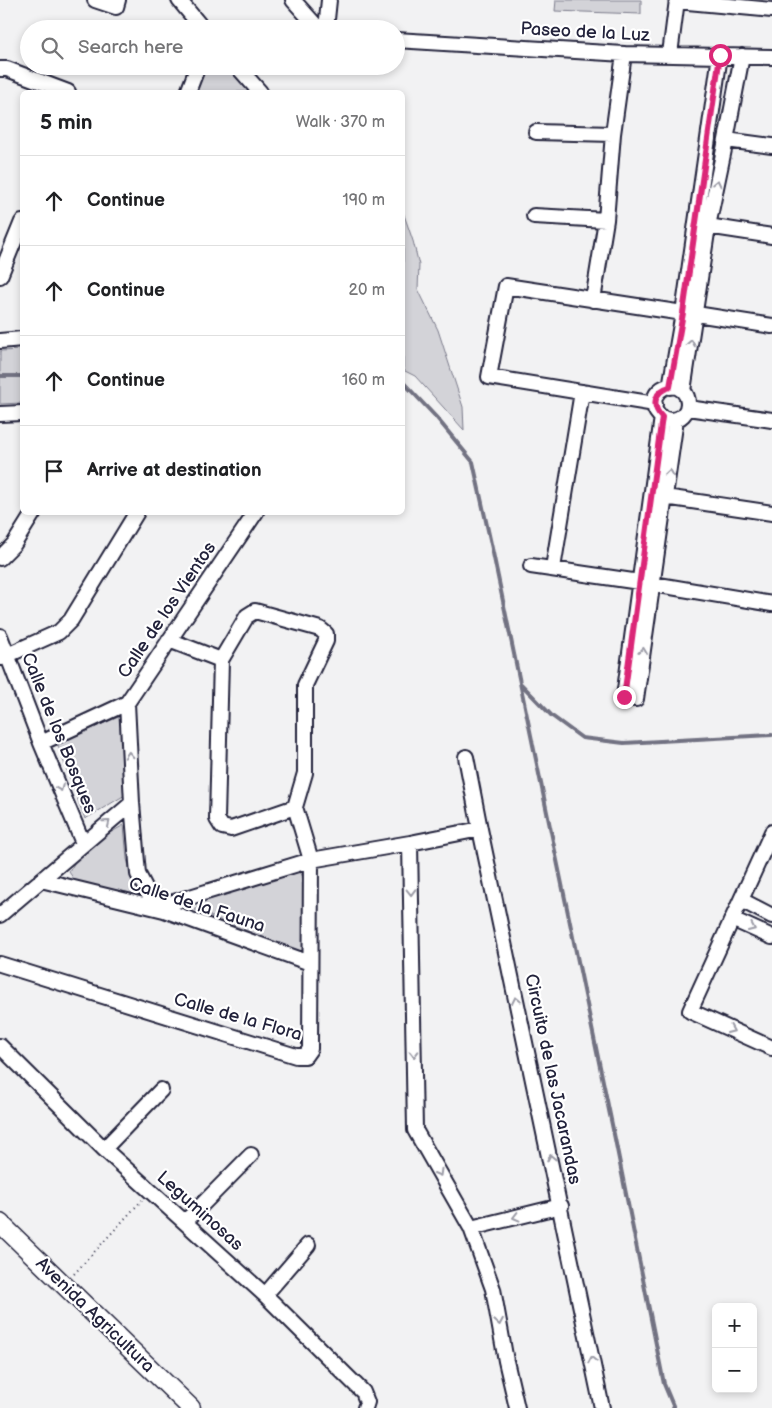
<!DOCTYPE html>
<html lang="en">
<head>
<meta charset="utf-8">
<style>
  body { margin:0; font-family:"Balsamiq Sans",sans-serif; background:#f6f6f6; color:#202124 }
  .controls { position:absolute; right:15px; bottom:15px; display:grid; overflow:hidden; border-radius:8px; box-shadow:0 2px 8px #0003 }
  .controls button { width:45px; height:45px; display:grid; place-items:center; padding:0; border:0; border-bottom:1px solid #e0e0e0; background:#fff; color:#202124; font:25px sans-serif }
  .stop { position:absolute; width:15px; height:15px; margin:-11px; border:4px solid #db2777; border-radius:50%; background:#fff }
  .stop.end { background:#db2777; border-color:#fff; box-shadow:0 1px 5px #0008 }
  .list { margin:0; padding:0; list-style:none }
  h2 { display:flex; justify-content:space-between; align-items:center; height:65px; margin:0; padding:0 20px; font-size:21px }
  h2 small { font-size:16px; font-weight:400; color:#757577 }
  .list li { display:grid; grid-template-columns:32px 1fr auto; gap:15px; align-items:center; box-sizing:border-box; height:90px; padding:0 20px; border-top:1px solid #e0e0e0 }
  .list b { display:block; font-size:19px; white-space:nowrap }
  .list em { font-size:16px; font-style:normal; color:#757577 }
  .icon { flex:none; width:28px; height:28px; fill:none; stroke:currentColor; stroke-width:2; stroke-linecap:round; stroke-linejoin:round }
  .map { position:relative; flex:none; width:772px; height:1408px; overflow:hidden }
  .search { position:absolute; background:#fff; box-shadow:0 2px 8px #0003; left:20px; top:20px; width:385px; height:55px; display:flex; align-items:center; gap:12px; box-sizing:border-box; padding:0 18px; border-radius:28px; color:#757577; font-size:19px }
  .panel { position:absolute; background:#fff; box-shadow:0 2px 8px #0003; left:20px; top:90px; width:385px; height:425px; border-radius:8px }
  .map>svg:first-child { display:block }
  .green { fill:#d3d3d8; stroke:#7a7a8a }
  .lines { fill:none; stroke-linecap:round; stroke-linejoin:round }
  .stream { stroke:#727282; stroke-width:4 }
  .minor-casing { stroke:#22223b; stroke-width:18 }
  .tertiary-casing { stroke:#22223b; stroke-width:21 }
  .path { stroke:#22223b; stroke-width:2; stroke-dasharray:1 4; stroke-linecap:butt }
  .minor { stroke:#fff; stroke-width:14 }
  .tertiary { stroke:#fff; stroke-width:18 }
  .oneway { stroke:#9c9ca7 }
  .route { stroke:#db2777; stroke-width:6 }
  .labels { text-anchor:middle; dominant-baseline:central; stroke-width:4.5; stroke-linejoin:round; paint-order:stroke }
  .street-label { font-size:18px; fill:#22223b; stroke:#fff }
</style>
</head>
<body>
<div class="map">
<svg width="772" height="1408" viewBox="0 0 772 1408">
  <rect width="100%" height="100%" fill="#f2f2f3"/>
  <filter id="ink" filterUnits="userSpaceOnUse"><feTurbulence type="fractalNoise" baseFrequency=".02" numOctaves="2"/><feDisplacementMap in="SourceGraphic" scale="10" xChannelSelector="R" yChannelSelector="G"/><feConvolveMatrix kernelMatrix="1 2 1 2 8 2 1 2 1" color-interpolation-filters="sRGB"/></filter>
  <g filter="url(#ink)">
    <!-- green -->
    <path class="green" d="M556,0H641V14L555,11Z
      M204,66H229L251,92H195Z
      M403,212L413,241L419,265L418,289L438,330L463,407L464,430L415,376L403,370Z
      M22,350V403L0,404V351Z
      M121,716L125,795L85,819L57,743Z
      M124,825L127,859L136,894L76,882L69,872L83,848Z
      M299,870L307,884L304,954L195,910L201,902Z"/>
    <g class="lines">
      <!-- stream -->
      <path class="stream" d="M0,376H22
        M402,381L436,417L473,462L493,553L615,1139L664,1384L674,1408
        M521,684L552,716L582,738L624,743L772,735"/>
      <!-- minor casing -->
      <g class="minor-casing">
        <path id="minor" d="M95,0L116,7L118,0
          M179,0L203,29
          M293,0L319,29
          M677,1L772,10
          M326,29L329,0
          M396,40L624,54L772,57
          M670,54L677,0
          M237,66L260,92
          M0,69H7L68,92
          M188,92L198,66
          M536,132L613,134
          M726,140L772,146
          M534,216L606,220
          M701,225L772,236
          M0,276L22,222
          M593,300L606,220L613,134L624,54
          M696,314L772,326
          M0,341L22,339
          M654 403a17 17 0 1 1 34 0a17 17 0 1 1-34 0Z
          M670,387L683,313L720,55
          M683,391L708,226L726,140L742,56
          M655,404L489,377L506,286L683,313
          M688,408L772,420
          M0,414L22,413
          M662,417L624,697L636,699L676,419
          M665,497L772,513
          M0,558L14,544L34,512
          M531,566L653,584L772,604
          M553,568L582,392
          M0,636L41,743L83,843
          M169,640L221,660
          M1,658L59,632L71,620L137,512
          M127,703L132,803L138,874L148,893L167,904
          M41,743L127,703L256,512
          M466,757L480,829L602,1408
          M772,832L690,1011L772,1048
          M410,843L415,1130L471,1228L493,1289L506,1361L517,1408
          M41,880L164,910L310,963
          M741,900L772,916
          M167,904L311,860L410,843L480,829
          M0,915L132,803
          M732,919L772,937
          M0,964L296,1056H305L310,1049L311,860L295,807L305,773V685L326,641V634L320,629L255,611L247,616L221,660L217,819L222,827L231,829L295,807
          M0,1046L104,1149L265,1295L363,1392L367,1402L365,1408
          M104,1149L161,1090
          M185,1222L251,1155
          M471,1228L561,1206
          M265,1295L308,1245"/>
      </g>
      <!-- tertiary casing -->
      <g class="tertiary-casing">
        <path id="tertiary" d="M0,1223L191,1408"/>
      </g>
      <!-- path -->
      <path class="path" d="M74,1274L142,1200"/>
      <!-- minor -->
      <use href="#minor" class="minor"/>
      <!-- tertiary -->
      <use href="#tertiary" class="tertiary"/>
    </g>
    <!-- one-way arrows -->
    <defs><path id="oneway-chevron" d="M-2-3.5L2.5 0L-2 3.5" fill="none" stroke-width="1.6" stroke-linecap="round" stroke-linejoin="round" transform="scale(1.25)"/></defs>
    <g class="oneway">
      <use href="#oneway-chevron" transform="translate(717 183) rotate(-78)"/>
      <use href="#oneway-chevron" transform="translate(691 343) rotate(-80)"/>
      <use href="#oneway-chevron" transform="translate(669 473) rotate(-82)"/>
      <use href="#oneway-chevron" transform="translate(643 651) rotate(-82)"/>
      <use href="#oneway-chevron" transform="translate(129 755) rotate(-93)"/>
      <use href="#oneway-chevron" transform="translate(60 788) rotate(67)"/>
      <use href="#oneway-chevron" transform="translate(107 823) rotate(-39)"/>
      <use href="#oneway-chevron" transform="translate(411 892) rotate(89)"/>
      <use href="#oneway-chevron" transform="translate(752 928) rotate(24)"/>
      <use href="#oneway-chevron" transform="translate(516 1000) rotate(-102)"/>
      <use href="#oneway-chevron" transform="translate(731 1030) rotate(24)"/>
      <use href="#oneway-chevron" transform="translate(414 1054) rotate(89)"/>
      <use href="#oneway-chevron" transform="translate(551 1158) rotate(-102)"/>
      <use href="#oneway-chevron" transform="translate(439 1173) rotate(60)"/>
      <use href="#oneway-chevron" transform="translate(516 1217) rotate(166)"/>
      <use href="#oneway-chevron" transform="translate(499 1322) rotate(80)"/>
      <use href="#oneway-chevron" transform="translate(592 1360) rotate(-101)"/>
    </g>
  </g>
  <g class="lines" filter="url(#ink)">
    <!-- route -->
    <path class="route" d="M624,697L662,417C651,406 654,391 670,387L683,313L720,55"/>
  </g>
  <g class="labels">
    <!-- street labels -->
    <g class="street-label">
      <text transform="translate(585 32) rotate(3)">Paseo de la Luz</text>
      <text transform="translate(167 610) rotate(-56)">Calle de los Vientos</text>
      <text transform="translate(59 733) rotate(68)">Calle de los Bosques</text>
      <text transform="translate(197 905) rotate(18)">Calle de la Fauna</text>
      <text transform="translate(238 1017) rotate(16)">Calle de la Flora</text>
      <text transform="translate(553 1079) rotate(78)">Circuito de las Jacarandas</text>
      <text transform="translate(200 1211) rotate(42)">Leguminosas</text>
      <text transform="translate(95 1315) rotate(44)">Avenida Agricultura</text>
    </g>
  </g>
</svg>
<div class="controls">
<button>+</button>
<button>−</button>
</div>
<div class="stop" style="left:720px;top:55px"></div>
<div class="stop end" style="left:624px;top:697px"></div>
<div class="search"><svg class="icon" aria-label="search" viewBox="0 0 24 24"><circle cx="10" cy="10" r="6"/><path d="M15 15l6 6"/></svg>Search here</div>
<section class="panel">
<h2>5 min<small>Walk · 370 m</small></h2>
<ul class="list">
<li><svg class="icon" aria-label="ahead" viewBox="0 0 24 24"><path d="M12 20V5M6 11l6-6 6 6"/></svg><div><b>Continue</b></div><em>190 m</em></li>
<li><svg class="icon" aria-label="ahead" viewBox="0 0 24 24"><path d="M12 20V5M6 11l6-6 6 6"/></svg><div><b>Continue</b></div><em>20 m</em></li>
<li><svg class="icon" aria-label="ahead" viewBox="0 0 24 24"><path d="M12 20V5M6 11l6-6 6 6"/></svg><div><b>Continue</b></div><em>160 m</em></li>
<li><svg class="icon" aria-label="arrive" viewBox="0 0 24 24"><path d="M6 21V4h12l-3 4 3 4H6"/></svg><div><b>Arrive at destination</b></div></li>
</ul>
</section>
</div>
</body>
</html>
